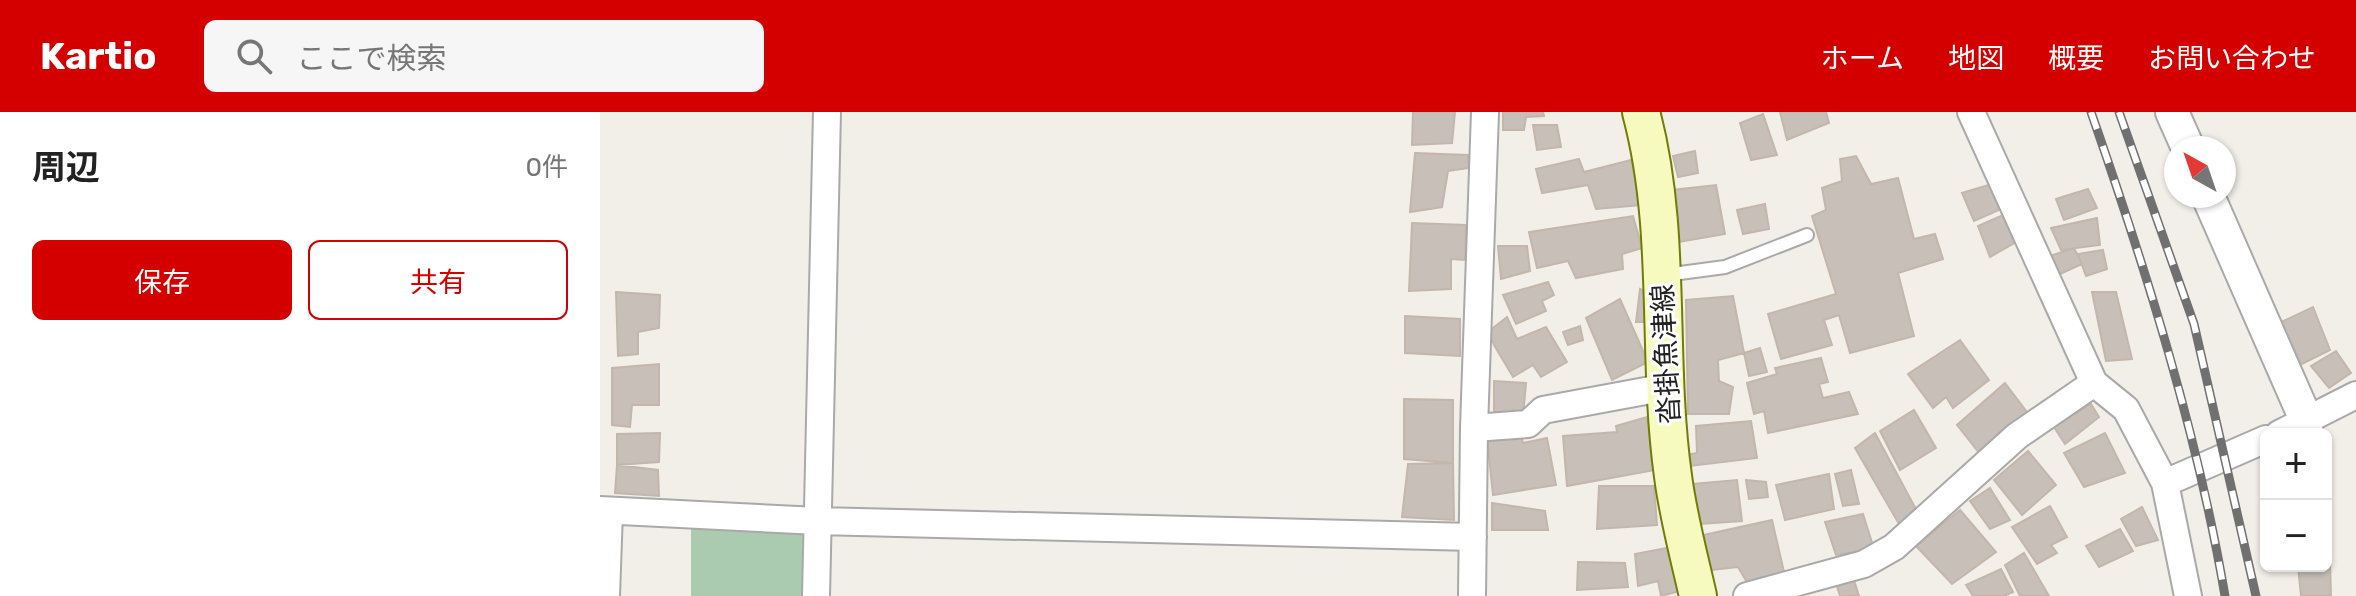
<!DOCTYPE html>
<html lang="ja">
<head>
<meta charset="utf-8">
<style>
  body { margin:0; font-family:Rubik,"Noto Sans JP",sans-serif; background:#f6f6f6; color:#222 }
  .controls { position:absolute; right:24px; bottom:24px; display:grid; overflow:hidden; border-radius:12px; box-shadow:0 2px 6px #0004 }
  .controls button { width:72px; height:72px; display:grid; place-items:center; padding:0; border:0; border-bottom:2px solid #e0e0e0; background:#fff; color:#222; font:40px sans-serif }
  .compass { position:absolute; left:1564px; top:24px; width:72px; height:72px; border-radius:50%; background:#fff; box-shadow:0 2px 6px #0004; rotate:320deg }
  .list { margin:0; padding:0; list-style:none }
  h2 { display:flex; justify-content:space-between; align-items:center; height:104px; margin:0; padding:0 32px; font-size:34px }
  h2 small { font-size:26px; font-weight:400; color:#767676 }
  .actions { display:flex; gap:16px; padding:24px 32px }
  .actions a { flex:1; padding:18px 0; border:2px solid #d40000; border-radius:12px; text-align:center; font-size:28px; color:#d40000 }
  .actions .main { background:#d40000; color:#fff }
  .icon { flex:none; width:44px; height:44px; fill:none; stroke:currentColor; stroke-width:2; stroke-linecap:round; stroke-linejoin:round }
  .map { position:relative; flex:none; width:1756px; height:484px; overflow:hidden }
  header { display:flex; align-items:center; gap:48px; box-sizing:border-box; height:112px; padding:0 40px; background:#d40000; color:#fff }
  header strong { font-size:38px }
  nav { display:flex; gap:44px; margin-inline-start:auto; font-size:28px }
  .search { width:560px; height:72px; background:#f6f6f6; display:flex; align-items:center; gap:20px; box-sizing:border-box; padding:0 28px; border-radius:12px; color:#767676; font-size:30px }
  main { display:flex }
  aside { flex:1; background:#fff }
  .map>svg:first-child { display:block }
  .cemetery { fill:#aacbaf }
  .building { fill:#c7bfb8; stroke:#c4b6ab; stroke-width:2 }
  .lines { fill:none; stroke-linecap:round; stroke-linejoin:round }
  .service-casing { stroke:#a9a9a9; stroke-width:16 }
  .minor-casing { stroke:#a9a9a9; stroke-width:30 }
  .tertiary-casing { stroke:#a9a9a9; stroke-width:36 }
  .secondary-casing { stroke:#707d05; stroke-width:40 }
  .service { stroke:#fff; stroke-width:12 }
  .minor { stroke:#fff; stroke-width:26 }
  .tertiary { stroke:#fff; stroke-width:32 }
  .secondary { stroke:#f7fabf; stroke-width:36 }
  .rail-casing { stroke:#707070; stroke-width:9 }
  .rail { stroke:#fff; stroke-width:6; stroke-dasharray:18; stroke-linecap:butt }
  .labels { text-anchor:middle; dominant-baseline:central; stroke-width:6; stroke-linejoin:round; paint-order:stroke }
  .street-label { font-size:28px; fill:#222; stroke:#fff }
</style>
</head>
<body>
<header>
<strong>Kartio</strong>
<div class="search"><svg class="icon" aria-label="search" viewBox="0 0 24 24"><circle cx="10" cy="10" r="6"/><path d="M15 15l6 6"/></svg>ここで検索</div>
<nav><a>ホーム</a><a>地図</a><a>概要</a><a>お問い合わせ</a></nav>
</header>
<main>
<aside>
<h2>周辺<small>0件</small></h2>
<ul class="list">
</ul>
<div class="actions"><a class="main">保存</a><a>共有</a></div>
</aside>
<div class="map">
<svg width="1756" height="484" viewBox="0 0 1756 484">
  <rect width="100%" height="100%" fill="#f2efe9"/>
  <!-- cemetery -->
  <path class="cemetery" d="M91,415L210,418L208,484H91Z"/>
  <!-- building -->
  <path class="building" d="M813,0H855L852,31L812,33Z
    M903,0H943L944,4L926,5L924,18H903Z
    M1180,0H1226L1229,11L1187,28Z
    M1163,2L1177,43L1151,48L1140,11Z
    M933,13H957L961,35L937,38Z
    M1095,39L1098,61L1078,65L1073,44Z
    M815,41L868,43L869,56L848,59L842,95L810,100Z
    M1256,44L1271,72L1298,66L1314,127L1335,122L1343,147L1298,161L1314,224L1250,241L1239,203L1224,208L1232,233L1181,247L1168,202L1236,182L1212,104L1226,98L1222,76L1242,69L1240,47Z
    M979,47L984,60L1031,48L1041,93L996,97L988,73L942,81L936,57Z
    M1392,72L1399,98L1374,109L1362,81Z
    M1116,73L1125,122L1078,130L1072,78Z
    M1488,77L1497,96L1464,108L1456,87Z
    M1165,92L1169,117L1143,122L1137,98Z
    M1403,103L1416,130L1390,145L1378,114Z
    M1033,104L1042,136L1022,142L1023,157L976,166L968,149L937,156L929,120Z
    M1497,106L1500,133L1461,138L1451,116Z
    M812,111L866,113L865,148L851,147V177L809,179Z
    M898,134H927L930,159L901,167Z
    M1474,136L1482,152L1458,163L1447,145Z
    M1503,138L1507,157L1486,164L1478,142Z
    M948,170L954,183L942,189L946,199L916,212L903,183Z
    M1040,177L1053,183L1051,210H1036Z
    M16,180L60,183L59,216L38,220V242L18,244Z
    M1492,180H1516L1532,247L1506,249Z
    M1133,184L1144,241L1118,248L1119,269L1133,275L1129,302H1088L1086,188Z
    M1020,187L1048,250L1012,268L986,206Z
    M1713,195L1730,238L1700,253L1677,212Z
    M805,204L860,207V244L805,241Z
    M907,205L917,227L946,215L967,250L941,265L933,253L913,265L894,233L889,219Z
    M980,214L983,228L968,233L963,220Z
    M1360,228L1389,268L1353,296L1346,285L1333,296L1308,262Z
    M1160,236L1167,260L1149,264L1144,241Z
    M1736,239L1751,261L1729,276L1711,254Z
    M1221,246L1228,270L1219,272L1223,286L1249,280L1258,302L1168,321L1164,299L1154,302L1147,271L1177,262L1175,256Z
    M59,252V293H32L30,315L12,313V256Z
    M894,269L926,271L923,304L894,300Z
    M1405,271L1430,304L1380,342L1357,313Z
    M804,287L853,288V351L804,347Z
    M1491,292L1499,305L1465,332L1454,315Z
    M1314,298L1336,336L1300,358L1280,319Z
    M1047,305L1055,358L967,374L963,324L1017,320L1016,314Z
    M1151,309L1157,346L1090,354L1086,343L1097,341L1096,314Z
    M920,320L923,331L947,326L956,373L893,383L887,325Z
    M60,321L59,350L17,353V322Z
    M1275,321L1318,401L1299,412L1255,336Z
    M1505,321L1525,361L1484,375L1464,341Z
    M1428,339L1456,373L1422,403L1394,368Z
    M853,351L854,408L802,405L808,352Z
    M17,353L58,358L59,384L15,381Z
    M1251,358L1259,392L1243,394L1235,362Z
    M1229,362L1234,397L1185,408L1176,373Z
    M1137,368L1142,409L1100,412L1093,372Z
    M1146,368L1166,370L1168,385L1149,387Z
    M999,374H1054L1057,413L997,417Z
    M1390,376L1410,408L1390,417L1370,389Z
    M892,391L945,399L948,418H892Z
    M1450,394L1467,425L1451,433L1457,441L1437,452L1412,415Z
    M1542,395L1558,428L1536,434L1521,407Z
    M1360,398L1396,440L1352,472L1316,434Z
    M1263,402L1274,437L1236,443L1225,410Z
    M1172,408L1184,460L1148,472L1138,455L1112,458L1099,424Z
    M1520,417L1533,439L1499,455L1486,434Z
    M1072,435L1080,479L1061,484L1058,469L1038,474L1035,442Z
    M1424,441L1449,484H1420L1405,453Z
    M1726,448H1730L1731,484H1701L1698,454H1726Z
    M978,450L1025,451L1028,475L977,478Z
    M1401,457L1413,480L1404,484H1373L1366,473Z
    M1253,465L1259,484H1240L1236,471Z"/>
  <g class="lines">
    <!-- service casing -->
    <g class="service-casing">
      <path id="service" d="M1065,163L1125,155L1207,123"/>
    </g>
    <!-- minor casing -->
    <g class="minor-casing">
      <path id="minor" d="M1371,0L1494,271L1526,297L1565,371
        M874,316L928,312L943,298L1067,275
        M1679,322L1756,283
        M0,398L218,409L873,425
        M6,484L9,399
        M216,484L227,0
        M872,484L874,316L885,0
        M1147,484L1264,452L1294,435L1417,324L1494,271
        M1588,484L1565,371L1666,327"/>
    </g>
    <!-- tertiary casing -->
    <g class="tertiary-casing">
      <path id="tertiary" d="M1572,0L1588,36
        M1608,84L1707,310"/>
    </g>
    <!-- secondary casing -->
    <g class="secondary-casing">
      <path id="secondary" d="M1041,0C1073,119 1056,243 1073,364C1078,404 1089,444 1098,484"/>
    </g>
    <!-- service -->
    <use href="#service" class="service"/>
    <!-- minor -->
    <use href="#minor" class="minor"/>
    <!-- tertiary -->
    <use href="#tertiary" class="tertiary"/>
    <!-- secondary -->
    <use href="#secondary" class="secondary"/>
    <!-- rail casing -->
    <g class="rail-casing">
      <path id="rail" d="M1491,0C1546,158 1597,319 1625,484
        M1519,0L1594,212L1656,484"/>
    </g>
    <!-- rail -->
    <use href="#rail" class="rail"/>
  </g>
  <g class="labels">
    <!-- street labels -->
    <g class="street-label">
      <text transform="translate(1066 242) rotate(-93)">沓掛魚津線</text>
    </g>
  </g>
</svg>
<div class="controls">
<button>+</button>
<button>−</button>
</div>
<svg class="compass" viewBox="-18 -18 36 36"><path d="M0-13l5 13h-10z" fill="#e53935"/><path d="M0 13l5-13h-10z" fill="#767676"/></svg>
</div>
</main>
</body>
</html>
